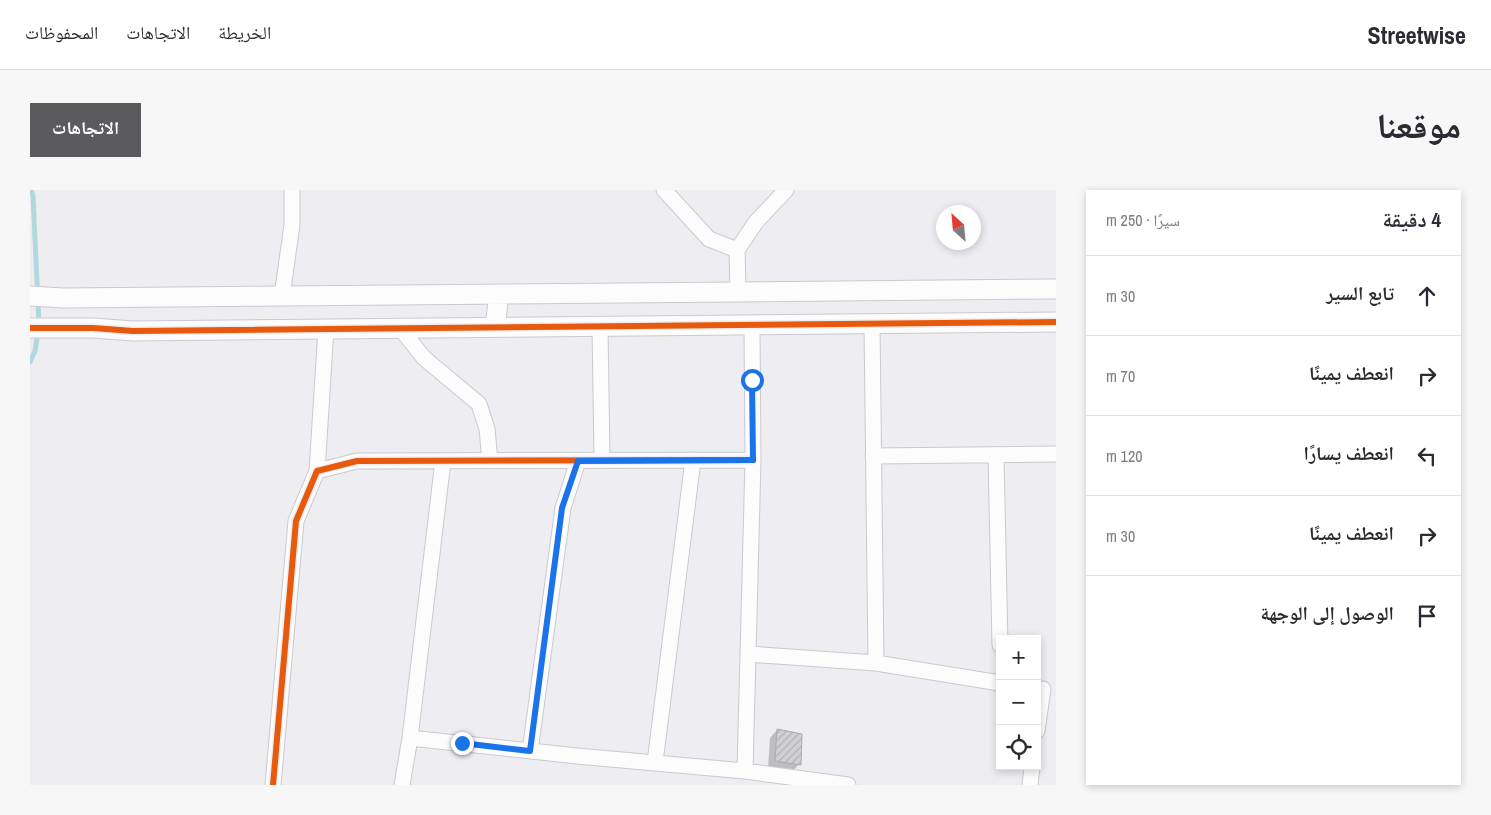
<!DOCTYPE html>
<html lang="ar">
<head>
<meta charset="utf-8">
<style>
  body { margin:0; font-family:"Archivo Narrow","Noto Naskh Arabic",sans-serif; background:#f7f7f7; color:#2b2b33; direction:rtl }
  .controls { position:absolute; right:15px; bottom:15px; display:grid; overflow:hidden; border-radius:0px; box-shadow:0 2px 8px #0003 }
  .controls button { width:45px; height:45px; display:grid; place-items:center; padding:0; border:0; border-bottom:1px solid #e1e1e2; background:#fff; color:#2b2b33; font:25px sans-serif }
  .compass { position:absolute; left:906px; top:15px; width:45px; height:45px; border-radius:50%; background:#fff; box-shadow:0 2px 8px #0003; rotate:334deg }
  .stop { position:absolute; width:15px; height:15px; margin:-11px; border:4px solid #1a73e8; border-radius:50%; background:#fff }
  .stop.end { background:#1a73e8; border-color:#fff; box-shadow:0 1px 5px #0008 }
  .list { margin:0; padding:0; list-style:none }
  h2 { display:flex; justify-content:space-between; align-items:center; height:65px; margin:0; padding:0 20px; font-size:21px }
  h2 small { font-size:16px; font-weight:400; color:#7c7c81 }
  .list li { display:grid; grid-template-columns:32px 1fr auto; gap:15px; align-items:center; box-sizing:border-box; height:80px; padding:0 20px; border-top:1px solid #e1e1e2 }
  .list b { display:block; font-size:19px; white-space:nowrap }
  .list em { font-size:16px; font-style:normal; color:#7c7c81 }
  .icon { flex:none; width:28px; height:28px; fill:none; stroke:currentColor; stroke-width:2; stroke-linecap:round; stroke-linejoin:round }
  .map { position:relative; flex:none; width:1026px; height:595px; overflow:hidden; direction:ltr; border-radius:0px }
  header { display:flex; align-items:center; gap:30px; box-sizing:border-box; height:70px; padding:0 25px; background:#fff; border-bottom:1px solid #e1e1e2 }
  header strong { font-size:24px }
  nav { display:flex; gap:28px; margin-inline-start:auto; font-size:18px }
  .intro { display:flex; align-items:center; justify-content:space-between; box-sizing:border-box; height:120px; padding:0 30px }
  h1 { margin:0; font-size:35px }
  .button { padding:12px 22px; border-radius:0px; background:#5b5b5e; color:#fff; font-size:18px; font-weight:700 }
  main { display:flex; gap:30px; padding:0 30px }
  aside { flex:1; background:#fff; border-radius:0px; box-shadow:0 2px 8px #0003 }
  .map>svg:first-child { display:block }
  .shadow { fill:#0003 }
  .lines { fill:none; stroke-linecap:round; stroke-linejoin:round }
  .stream { stroke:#b2d8df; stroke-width:5 }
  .building { fill:url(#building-hatch); stroke:#ababae }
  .minor-casing { stroke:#cacace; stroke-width:17 }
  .tertiary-casing { stroke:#cacace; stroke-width:21 }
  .minor { stroke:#fcfcfd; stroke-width:15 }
  .tertiary { stroke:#fcfcfd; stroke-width:19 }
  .cycleway-casing { stroke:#ecedf4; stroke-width:9 }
  .cycleway { stroke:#e8590c; stroke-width:6 }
  .route { stroke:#1a73e8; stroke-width:6 }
</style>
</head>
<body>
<header>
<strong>Streetwise</strong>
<nav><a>الخريطة</a><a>الاتجاهات</a><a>المحفوظات</a></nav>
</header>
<div class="intro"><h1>موقعنا</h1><a class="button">الاتجاهات</a></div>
<main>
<aside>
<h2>4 دقيقة<small>سيرًا · 250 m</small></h2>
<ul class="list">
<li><svg class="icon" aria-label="ahead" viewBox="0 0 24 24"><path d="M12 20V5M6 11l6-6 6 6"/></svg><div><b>تابع السير</b></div><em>30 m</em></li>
<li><svg class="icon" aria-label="right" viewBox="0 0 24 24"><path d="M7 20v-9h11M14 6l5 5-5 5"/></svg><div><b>انعطف يمينًا</b></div><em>70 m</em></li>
<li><svg class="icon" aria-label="left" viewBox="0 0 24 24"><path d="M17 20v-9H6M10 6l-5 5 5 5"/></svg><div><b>انعطف يسارًا</b></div><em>120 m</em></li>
<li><svg class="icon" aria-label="right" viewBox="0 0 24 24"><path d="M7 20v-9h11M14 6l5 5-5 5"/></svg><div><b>انعطف يمينًا</b></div><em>30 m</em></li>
<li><svg class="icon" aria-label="arrive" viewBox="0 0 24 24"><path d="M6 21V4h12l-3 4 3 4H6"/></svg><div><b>الوصول إلى الوجهة</b></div></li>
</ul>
</aside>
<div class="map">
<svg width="1026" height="595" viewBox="0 0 1026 595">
  <defs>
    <pattern id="building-hatch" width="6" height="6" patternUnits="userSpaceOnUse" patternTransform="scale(1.25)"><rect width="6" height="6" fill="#d1d1d5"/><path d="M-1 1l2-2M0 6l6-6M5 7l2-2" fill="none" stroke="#b2b2b6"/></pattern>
  </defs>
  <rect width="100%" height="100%" fill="#eeeef2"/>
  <!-- shadow -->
  <path class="shadow" d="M747,540L769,574L762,582L738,578L740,548Z"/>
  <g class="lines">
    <!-- stream -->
    <path class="stream" d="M1,0L3,6L9,134
      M0,172L5,161L8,142"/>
  </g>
  <!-- building -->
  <path class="building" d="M747,539L772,544L771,575L745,571Z"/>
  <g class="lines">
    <!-- minor casing -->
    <g class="minor-casing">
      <path id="minor" d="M634,0L679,49L707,60
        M708,102L707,60L726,32L756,0
        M252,106L262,35V0
        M842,134L846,473
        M570,136L572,270
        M370,138L394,168L449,214L457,239L460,271
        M966,265L970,455
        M843,266L1026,264
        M287,281L296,139
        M718,464L846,473L970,493
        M1007,541L1013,499
        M380,548L547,566L715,581L818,595
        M500,561L533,318L548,271
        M625,572L663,270
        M715,581L723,270L722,135
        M243,595L266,331L287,281L327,271L723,270
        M372,595L380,548L413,271
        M1000,595L1002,576"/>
    </g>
    <!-- tertiary casing -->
    <g class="tertiary-casing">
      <path id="tertiary" d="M0,106L33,108L1026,99
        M465,137L469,104
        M0,138H63L103,141L1026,132"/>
    </g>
    <!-- minor -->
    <use href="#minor" class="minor"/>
    <!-- tertiary -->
    <use href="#tertiary" class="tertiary"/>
    <!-- cycleway casing -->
    <g class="cycleway-casing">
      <path id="cycleway" d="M0,138H63L103,141L1026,132
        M243,595L266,331L287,281L327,271L723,270"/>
    </g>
    <!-- cycleway -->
    <use href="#cycleway" class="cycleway"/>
  </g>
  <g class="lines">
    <!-- route -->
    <path class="route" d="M432,553L500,561L532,318L548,271L723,270L722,190"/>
  </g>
</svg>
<div class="controls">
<button>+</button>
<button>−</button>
<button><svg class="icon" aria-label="locate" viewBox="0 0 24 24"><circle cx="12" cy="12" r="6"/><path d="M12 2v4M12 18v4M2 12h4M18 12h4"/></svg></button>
</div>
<svg class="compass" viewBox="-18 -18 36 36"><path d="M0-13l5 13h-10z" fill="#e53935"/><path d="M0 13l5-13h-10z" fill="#7c7c81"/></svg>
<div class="stop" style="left:722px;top:190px"></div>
<div class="stop end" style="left:432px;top:553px"></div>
</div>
</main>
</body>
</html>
